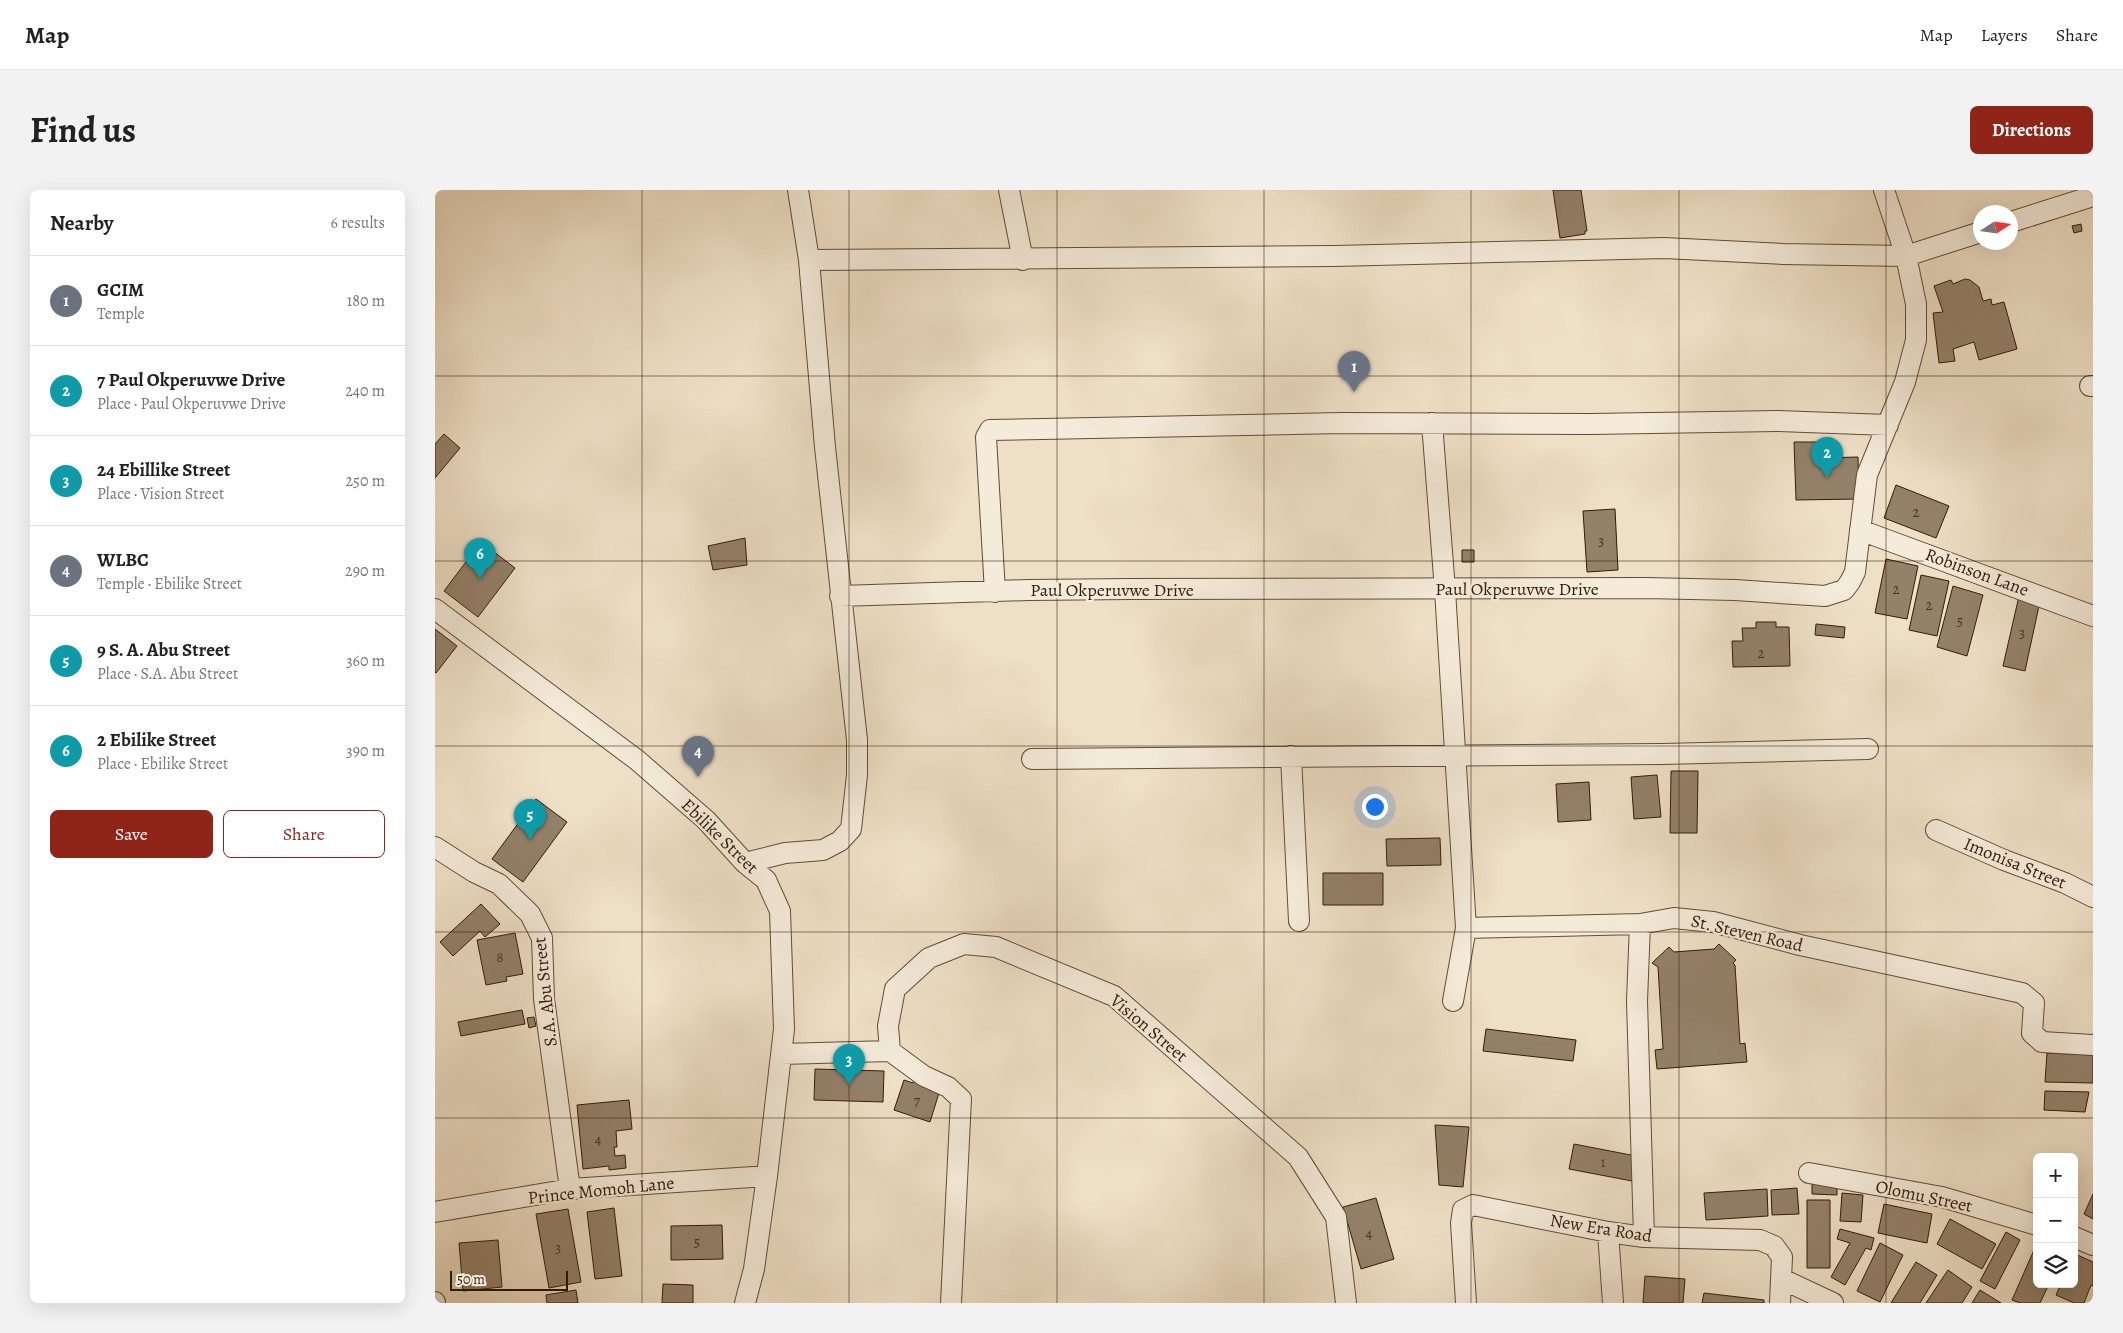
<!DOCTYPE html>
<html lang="en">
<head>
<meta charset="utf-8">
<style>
  body { margin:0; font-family:Alegreya,serif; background:#f2f2f2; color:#222 }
  .controls { position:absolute; right:15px; bottom:15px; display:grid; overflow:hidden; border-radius:8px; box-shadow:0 5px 20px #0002 }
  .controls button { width:45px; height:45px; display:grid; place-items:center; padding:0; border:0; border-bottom:1px solid #e0e0e0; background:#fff; color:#222; font:25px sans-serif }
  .compass { position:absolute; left:1538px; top:15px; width:45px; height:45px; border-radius:50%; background:#fff; box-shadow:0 5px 20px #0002; rotate:78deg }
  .scale { position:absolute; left:15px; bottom:12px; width:118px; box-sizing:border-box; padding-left:5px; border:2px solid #331b07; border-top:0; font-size:14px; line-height:18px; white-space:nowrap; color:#331b07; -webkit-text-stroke:4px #f4ebda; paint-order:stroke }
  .you { position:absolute; left:939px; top:616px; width:18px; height:18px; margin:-12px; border:4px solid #fff; border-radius:50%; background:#1a73e8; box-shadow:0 0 0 8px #1a73e833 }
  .badge { display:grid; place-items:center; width:32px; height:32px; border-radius:50%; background:#8f2418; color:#fff; font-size:16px; font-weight:700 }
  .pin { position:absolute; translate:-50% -41px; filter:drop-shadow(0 1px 2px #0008) }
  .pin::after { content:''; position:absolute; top:26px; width:18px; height:15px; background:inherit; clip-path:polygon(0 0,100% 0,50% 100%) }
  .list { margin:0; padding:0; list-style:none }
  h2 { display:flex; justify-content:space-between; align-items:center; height:65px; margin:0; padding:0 20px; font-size:21px }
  h2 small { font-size:16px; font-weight:400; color:#767676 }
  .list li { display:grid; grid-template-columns:32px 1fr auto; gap:15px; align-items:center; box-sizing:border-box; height:90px; padding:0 20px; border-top:1px solid #e0e0e0 }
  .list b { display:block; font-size:19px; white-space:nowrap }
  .list p { margin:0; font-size:16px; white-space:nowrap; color:#767676 }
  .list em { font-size:16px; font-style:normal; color:#767676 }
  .actions { display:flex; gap:10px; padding:15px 20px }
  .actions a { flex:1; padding:11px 0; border:1px solid #8f2418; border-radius:8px; text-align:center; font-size:18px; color:#8f2418 }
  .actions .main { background:#8f2418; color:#fff }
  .icon { flex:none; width:28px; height:28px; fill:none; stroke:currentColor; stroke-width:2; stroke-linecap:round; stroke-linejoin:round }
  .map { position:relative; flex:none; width:1658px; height:1113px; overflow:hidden; border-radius:8px }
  header { display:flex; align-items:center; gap:30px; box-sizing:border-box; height:70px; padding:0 25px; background:#fff; border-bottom:1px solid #e0e0e0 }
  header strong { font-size:24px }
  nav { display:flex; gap:28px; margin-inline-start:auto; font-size:18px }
  .intro { display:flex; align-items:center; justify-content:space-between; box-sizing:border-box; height:120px; padding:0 30px }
  h1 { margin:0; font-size:35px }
  .button { padding:12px 22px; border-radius:8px; background:#8f2418; color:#fff; font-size:18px; font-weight:700 }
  main { display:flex; gap:30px; padding:0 30px }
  aside { flex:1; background:#fff; border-radius:8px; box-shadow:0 5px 20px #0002 }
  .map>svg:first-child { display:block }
  .building { fill:#94816a; stroke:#331b07 }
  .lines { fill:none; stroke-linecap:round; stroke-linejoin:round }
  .minor-casing { stroke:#624c37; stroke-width:22 }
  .minor { stroke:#f4ebda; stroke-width:20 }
  .grid { fill:none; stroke:#331b07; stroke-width:1; stroke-opacity:0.55 }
  .labels { text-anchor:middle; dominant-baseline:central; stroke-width:4.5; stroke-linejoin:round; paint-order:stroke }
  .number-label { font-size:15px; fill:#4b3420 }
  .street-label { font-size:18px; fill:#331b07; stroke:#f4ebda }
</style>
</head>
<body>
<header>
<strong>Map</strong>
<nav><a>Map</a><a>Layers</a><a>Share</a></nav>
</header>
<div class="intro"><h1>Find us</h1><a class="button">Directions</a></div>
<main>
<aside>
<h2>Nearby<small>6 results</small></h2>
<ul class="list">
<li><span class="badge" style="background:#6b7280">1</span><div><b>GCIM</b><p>Temple</p></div><em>180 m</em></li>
<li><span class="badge" style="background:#0f9aa8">2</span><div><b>7 Paul Okperuvwe Drive</b><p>Place · Paul Okperuvwe Drive</p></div><em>240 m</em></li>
<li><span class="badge" style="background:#0f9aa8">3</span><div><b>24 Ebillike Street</b><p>Place · Vision Street</p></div><em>250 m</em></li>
<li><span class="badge" style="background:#6b7280">4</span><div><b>WLBC</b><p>Temple · Ebilike Street</p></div><em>290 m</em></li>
<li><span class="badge" style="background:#0f9aa8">5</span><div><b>9 S. A. Abu Street</b><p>Place · S.A. Abu Street</p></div><em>360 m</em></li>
<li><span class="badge" style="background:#0f9aa8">6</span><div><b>2 Ebilike Street</b><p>Place · Ebilike Street</p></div><em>390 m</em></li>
</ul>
<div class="actions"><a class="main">Save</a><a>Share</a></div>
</aside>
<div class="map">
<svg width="1658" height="1113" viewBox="0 0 1658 1113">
  <rect width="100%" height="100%" fill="#eee0c6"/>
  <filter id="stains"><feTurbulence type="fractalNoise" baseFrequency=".004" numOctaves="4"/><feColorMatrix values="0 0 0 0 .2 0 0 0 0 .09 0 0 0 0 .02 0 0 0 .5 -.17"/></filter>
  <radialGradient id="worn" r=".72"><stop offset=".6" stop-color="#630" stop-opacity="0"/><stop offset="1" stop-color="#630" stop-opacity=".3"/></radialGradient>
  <!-- building -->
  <path class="building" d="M1118,0H1146L1152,41H1150V44L1125,48Z
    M1646,34L1647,41L1639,43L1637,36Z
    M1530,89L1535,90L1544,97L1548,111L1556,109L1557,115L1569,112L1582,159L1544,170L1539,152L1518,159L1520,171L1504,173L1498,123L1508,122L1499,96L1516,90L1518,94Z
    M9,244L25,258L0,288V254Z
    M1359,252H1387V268L1423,267L1424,309L1361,310Z
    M1461,295L1514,316L1501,348L1449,328Z
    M1180,319L1183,380L1152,382L1148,321Z
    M310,348L312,375L278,380L273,356Z
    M46,352L80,378L43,427L9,401Z
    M1027,360H1039V372H1027Z
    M1451,369L1483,376L1472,429L1440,423Z
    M1486,385L1514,391L1502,446L1474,440Z
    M1518,396L1548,405L1532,466L1502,457Z
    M1584,406L1605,411L1590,481L1568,476Z
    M1321,432H1341V437H1354L1355,476L1298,477L1297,451H1308L1307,438H1321Z
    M1381,434L1410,437L1409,448L1380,445Z
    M0,439L22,456L1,483L0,482Z
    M1236,581H1263L1262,643H1235Z
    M1222,585L1226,627L1199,629L1196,587Z
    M1154,592L1156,630L1123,632L1121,594Z
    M101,609L132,632L88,692L57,669Z
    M1005,648L1006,675L952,676L951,649Z
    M888,683H948V715H888Z
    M46,714L65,734L50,747L45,741L18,766L5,752Z
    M80,743L88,784L71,787L72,791L51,795L42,750Z
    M1284,754L1301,770L1298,773L1300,775L1305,854L1310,853L1312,872L1222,879L1220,860L1228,859L1223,777L1217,773L1234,757L1239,762L1279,759Z
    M87,820L90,834L26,846L23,832Z
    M99,827L101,836L94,838L92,828Z
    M1051,839L1141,850L1138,871L1048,861Z
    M1612,863L1658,865V893L1610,892Z
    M380,879L449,881L448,912L379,910Z
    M479,889L504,903L495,932L459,920L469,890L478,893Z
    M1610,901L1654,902L1650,922L1609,920Z
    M194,910L197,939L181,941L182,957H179L180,966L190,965L191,978L174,980V976L148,979L142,915Z
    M1000,935L1034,937L1028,997L1004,995Z
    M1139,954L1201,966L1197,991L1134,979Z
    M1377,994L1402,995V1005L1377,1004Z
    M1362,998L1364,1024L1337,1025L1336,1000Z
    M1332,999L1333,1026L1271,1030L1269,1003Z
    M1407,1003L1428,1005L1426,1032L1405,1031Z
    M1658,1004V1029L1649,1024Z
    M941,1008L959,1069L926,1079L908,1017Z
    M1372,1010H1395V1078H1372Z
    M1449,1014L1497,1024L1492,1053L1443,1043Z
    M179,1018L187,1086L160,1089L152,1022Z
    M133,1019L146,1092L114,1098L101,1024Z
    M1515,1029L1561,1054L1547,1079L1502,1054Z
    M287,1035L288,1069L236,1070V1036Z
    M1405,1039L1439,1048L1436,1060L1431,1058L1410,1095L1396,1087L1415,1053L1402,1049Z
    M1571,1042L1585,1050L1560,1099L1545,1091Z
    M63,1050L67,1097L28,1101L24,1053Z
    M1445,1053L1468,1065L1445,1112L1422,1101Z
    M1599,1060L1602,1061V1094H1614L1605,1113H1585L1577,1110Z
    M1640,1064L1658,1072V1096L1656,1095L1649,1113H1639L1621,1105L1626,1094H1639Z
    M1481,1072L1502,1085L1485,1113H1456Z
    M1513,1080L1537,1097L1527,1113H1491Z
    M1210,1086L1250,1089L1248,1113H1208Z
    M228,1094L258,1095V1113H227Z
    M141,1100L143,1113H112L111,1105Z
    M1545,1100L1566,1113H1537Z
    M1269,1103L1329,1110V1113H1267Z"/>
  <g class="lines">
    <!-- minor casing -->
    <g class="minor-casing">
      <path id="minor" d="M363,0L374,70
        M574,0L588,70
        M1576,32L1658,6
        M1655,196H1658
        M997,233L1010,400L1031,738L1018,811
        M1425,340L1658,426
        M560,402L551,247L555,240L907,233L1155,234L1342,231L1453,235
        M405,406L593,400L695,399L1211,398L1300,400L1390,406L1409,400L1415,392L1420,382L1432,285L1470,192L1481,150V114L1471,66L1449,0
        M0,419L202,570L271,630L310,673L331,690L345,721L349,839L332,986L319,1079L310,1113
        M856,566L864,731
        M597,569L1227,564L1433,559
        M1501,640L1569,670L1630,693L1658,707
        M0,657L39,682L64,694L95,724L107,748L109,809L135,999
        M310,673L350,663L388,660L405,651L416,639L422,585V550L390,257L374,70L900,66L1229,58L1348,64L1471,66L1546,42
        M1031,738L1205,734
        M455,861L453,836L460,799L494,768L529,754L561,757L679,806L863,967L901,1027L911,1113
        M347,864L455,861L489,886L513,897L526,909L516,1113
        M1374,983L1507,1007L1602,1035
        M0,1022L135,999L332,986
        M1173,1042L1178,1113
        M1209,1047L1202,811L1205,734L1239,728L1278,732L1365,755L1587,803L1599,813L1597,843L1607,852L1658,855
        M1639,1047L1658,1055
        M1347,1089L1398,1113
        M0,1112V1113
        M1031,1113L1026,1033L1028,1020L1038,1015L1173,1042L1209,1047L1325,1050L1339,1056L1347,1067L1345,1113"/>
    </g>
    <!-- minor -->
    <use href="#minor" class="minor"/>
  </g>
  <!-- grid -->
  <path class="grid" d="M207,0V1113M414,0V1113M622,0V1113M829,0V1113M1036,0V1113M1244,0V1113M1451,0V1113M0,186H1658M0,371H1658M0,556H1658M0,742H1658M0,928H1658"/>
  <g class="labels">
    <!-- number labels -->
    <g class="number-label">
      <text x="1481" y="322">2</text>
      <text x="1166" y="351">3</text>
      <text x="1461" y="399">2</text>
      <text x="1494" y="415">2</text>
      <text x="1525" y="431">5</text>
      <text x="1587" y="443">3</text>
      <text x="1326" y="463">2</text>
      <text x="65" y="767">8</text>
      <text x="482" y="911">7</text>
      <text x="163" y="949">4</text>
      <text x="1168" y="972">1</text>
      <text x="934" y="1043">4</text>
      <text x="262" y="1052">5</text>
      <text x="123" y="1058">3</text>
    </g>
    <!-- street labels -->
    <g class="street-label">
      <text transform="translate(1542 382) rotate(20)">Robinson Lane</text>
      <text x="1082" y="399">Paul Okperuvwe Drive</text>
      <text x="677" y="400">Paul Okperuvwe Drive</text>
      <text transform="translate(285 646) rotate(44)">Ebilike Street</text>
      <text transform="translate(1580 673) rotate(22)">Imonisa Street</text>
      <text transform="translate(1312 743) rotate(13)">St. Steven Road</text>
      <text transform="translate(110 802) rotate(-96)">S.A. Abu Street</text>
      <text transform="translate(714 838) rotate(40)">Vision Street</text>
      <text transform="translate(166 1000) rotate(-6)">Prince Momoh Lane</text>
      <text transform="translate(1489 1006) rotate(12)">Olomu Street</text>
      <text transform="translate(1166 1038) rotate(9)">New Era Road</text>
    </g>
  </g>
  <rect width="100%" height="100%" filter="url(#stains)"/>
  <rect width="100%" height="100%" fill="url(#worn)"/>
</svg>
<div class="controls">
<button>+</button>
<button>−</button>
<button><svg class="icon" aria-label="layers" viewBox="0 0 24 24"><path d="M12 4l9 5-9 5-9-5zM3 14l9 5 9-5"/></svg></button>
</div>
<svg class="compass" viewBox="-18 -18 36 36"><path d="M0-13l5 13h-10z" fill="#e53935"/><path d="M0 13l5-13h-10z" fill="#767676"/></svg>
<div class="scale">50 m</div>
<div class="you"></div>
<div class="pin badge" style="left:919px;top:202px;background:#6b7280">1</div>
<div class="pin badge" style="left:1392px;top:288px;background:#0f9aa8">2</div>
<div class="pin badge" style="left:414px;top:895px;background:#0f9aa8">3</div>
<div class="pin badge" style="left:263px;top:587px;background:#6b7280">4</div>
<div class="pin badge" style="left:95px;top:650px;background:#0f9aa8">5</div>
<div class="pin badge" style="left:45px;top:389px;background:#0f9aa8">6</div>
</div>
</main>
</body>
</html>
